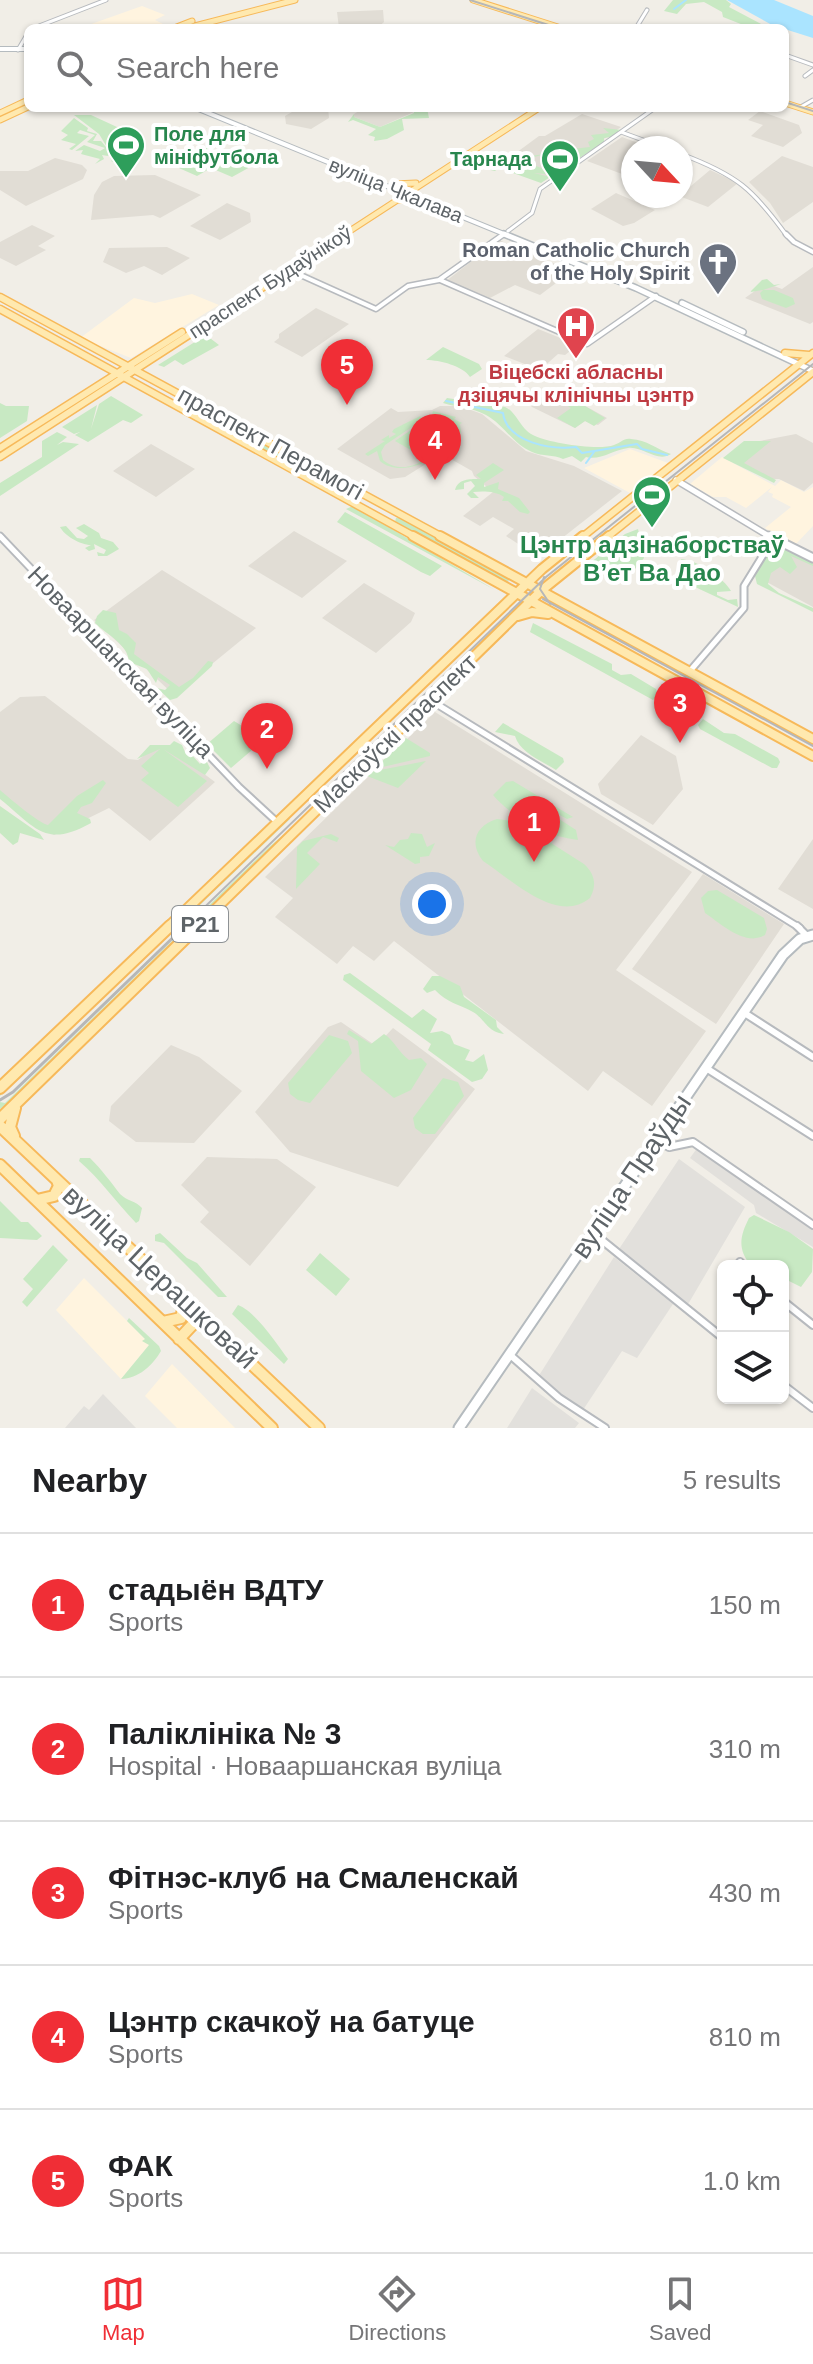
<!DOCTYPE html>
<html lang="en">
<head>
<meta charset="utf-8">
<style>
  body { margin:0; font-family:Helvetica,sans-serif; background:#f2f2f2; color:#202124 }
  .controls { position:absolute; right:24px; bottom:24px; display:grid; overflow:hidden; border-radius:12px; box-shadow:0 2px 6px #0004 }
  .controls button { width:72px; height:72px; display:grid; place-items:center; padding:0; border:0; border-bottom:2px solid #e0e0e0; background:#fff; color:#202124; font:40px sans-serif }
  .compass { position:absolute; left:621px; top:136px; width:72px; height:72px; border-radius:50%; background:#fff; box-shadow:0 2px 6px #0004; rotate:116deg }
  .you { position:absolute; left:432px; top:904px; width:28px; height:28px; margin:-20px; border:6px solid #fff; border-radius:50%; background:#1a73e8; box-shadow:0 0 0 12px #1a73e833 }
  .badge { display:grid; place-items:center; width:52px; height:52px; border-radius:50%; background:#f02e36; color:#fff; font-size:26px; font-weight:700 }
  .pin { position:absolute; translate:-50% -66px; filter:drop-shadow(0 2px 4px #0008) }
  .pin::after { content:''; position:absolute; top:42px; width:28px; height:24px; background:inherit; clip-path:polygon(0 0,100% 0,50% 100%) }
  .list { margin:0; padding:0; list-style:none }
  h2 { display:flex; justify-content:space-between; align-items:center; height:104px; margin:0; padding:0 32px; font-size:34px }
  h2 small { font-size:26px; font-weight:400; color:#757577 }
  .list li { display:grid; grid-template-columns:52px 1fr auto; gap:24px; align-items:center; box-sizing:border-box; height:144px; padding:0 32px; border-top:2px solid #e0e0e0 }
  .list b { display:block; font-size:30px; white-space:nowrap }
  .list p { margin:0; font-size:26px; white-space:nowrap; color:#757577 }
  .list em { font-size:26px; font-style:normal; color:#757577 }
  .icon { flex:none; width:44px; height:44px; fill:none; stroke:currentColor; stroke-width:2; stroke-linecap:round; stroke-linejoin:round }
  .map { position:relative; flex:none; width:813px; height:1428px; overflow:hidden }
  .search { position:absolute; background:#fff; box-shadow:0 2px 6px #0004; left:24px; right:24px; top:24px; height:88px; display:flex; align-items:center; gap:20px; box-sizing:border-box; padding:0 28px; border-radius:12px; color:#757577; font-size:30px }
  .sheet { height:824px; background:#fff }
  nav { display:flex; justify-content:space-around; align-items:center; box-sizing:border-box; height:112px; border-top:2px solid #e0e0e0; background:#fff; font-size:22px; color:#757577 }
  nav a { display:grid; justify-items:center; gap:4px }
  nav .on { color:#f02e36 }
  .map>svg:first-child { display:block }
  .commercial { fill:#fff4df }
  .industrial { fill:#e2e0dc }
  .education { fill:#e1ddd5 }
  .green { fill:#c8e9c3; fill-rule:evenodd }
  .water { fill:#aae4ff }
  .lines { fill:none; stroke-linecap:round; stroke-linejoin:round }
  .stream { stroke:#aae4ff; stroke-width:2 }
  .minor-far3-casing { stroke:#b7babe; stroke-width:5 }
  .minor-far2-casing { stroke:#b7babe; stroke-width:7 }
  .minor-far1-casing { stroke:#b7babe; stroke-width:9 }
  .minor-casing { stroke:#b7babe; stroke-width:10 }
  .tertiary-far1-casing { stroke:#b7babe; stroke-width:8 }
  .tertiary-casing { stroke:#b7babe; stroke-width:11 }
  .secondary-far2-casing { stroke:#b5bbbf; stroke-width:6 }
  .secondary-far1-casing { stroke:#b5bbbf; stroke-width:8 }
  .secondary-casing { stroke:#b5bbbf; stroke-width:13 }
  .primary-far3-casing { stroke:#f7b95a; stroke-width:7 }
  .primary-far2-casing { stroke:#f7b95a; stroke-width:9 }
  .primary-far1-casing { stroke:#f7b95a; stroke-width:12 }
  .primary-casing { stroke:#f7b95a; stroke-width:14 }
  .minor-far3 { stroke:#fff; stroke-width:3 }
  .minor-far2 { stroke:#fff; stroke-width:4 }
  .minor-far1 { stroke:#fff; stroke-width:5 }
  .minor { stroke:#fff; stroke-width:6 }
  .tertiary-far1 { stroke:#fff; stroke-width:5 }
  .tertiary { stroke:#fff; stroke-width:7 }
  .secondary-far2 { stroke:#fff; stroke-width:4 }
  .secondary-far1 { stroke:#fff; stroke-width:5 }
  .secondary { stroke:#fff; stroke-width:9 }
  .primary-far3 { stroke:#ffe9af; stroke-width:5 }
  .primary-far2 { stroke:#ffe9af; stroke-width:6 }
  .primary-far1 { stroke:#ffe9af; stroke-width:8 }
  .primary { stroke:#ffe9af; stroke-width:10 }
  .tram-far1 { stroke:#b6b7b8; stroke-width:2 }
  .tram { stroke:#b6b7b8; stroke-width:3 }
  .labels { text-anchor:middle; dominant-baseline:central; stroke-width:8; stroke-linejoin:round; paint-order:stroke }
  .far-leisure-label { font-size:20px; font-weight:bold; fill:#27864d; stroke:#fff; text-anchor:start }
  .far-street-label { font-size:20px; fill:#5e6468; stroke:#fff }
  .far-worship-label { font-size:20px; font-weight:bold; fill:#5b616d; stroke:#fff; text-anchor:end }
  .far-health-label { font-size:20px; font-weight:bold; fill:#be3a42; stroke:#fff }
  .shield { fill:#fff; stroke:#8e9295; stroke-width:2 }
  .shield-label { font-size:22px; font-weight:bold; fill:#5e6468 }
  .street-label { font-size:24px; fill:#5e6468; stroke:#fff }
  .leisure-label { font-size:24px; font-weight:bold; fill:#27864d; stroke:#fff }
  .near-street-label { font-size:28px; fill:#5e6468; stroke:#fff }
</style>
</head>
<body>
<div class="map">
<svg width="813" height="1428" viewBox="0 0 813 1428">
  <rect width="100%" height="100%" fill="#f1eee7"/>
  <!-- commercial -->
  <path class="commercial" d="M142,6L165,15L155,20L169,27L80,28Z
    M192,294L219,305L131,358L80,338L134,298L155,303Z
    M630,449L668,463L630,493L584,468Z
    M722,457L775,486L781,480L804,492L813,487V526L794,546L765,528L791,507L772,497L773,494L768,492L772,487L746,508L726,497H713L690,484Z
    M84,1278L150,1344L121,1379L56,1310Z
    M172,1364L235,1428H177L145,1396Z"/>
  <!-- industrial -->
  <path class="industrial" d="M698,1147L813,1227V1247L756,1213L754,1205L690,1158Z
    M679,1159L745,1207L687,1306L617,1252Z
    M614,1257L673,1304L637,1358L622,1351L583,1410L563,1399L538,1377Z
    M532,1388L579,1423L575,1428H507Z
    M103,1394L136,1428H65L84,1406L89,1410Z"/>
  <!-- education -->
  <path class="education" d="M383,10L384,22L377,28H339L337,12Z
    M299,108H328L329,118L311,129L286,124L285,116Z
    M364,108H413L414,112L380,127L354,117V114Z
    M760,111L799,125L802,133L783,147L751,136L763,125L748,120Z
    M582,114L621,127L545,180L501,164L539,136H545Z
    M622,137L641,144L640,148H633V166L622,174L587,161Z
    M782,156L813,167V202L783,223L770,203L749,182Z
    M55,158L82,165L87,170L83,179L26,206L0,190V171H28Z
    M710,170L738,183L708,207L679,196Z
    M155,175L201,195L160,218L153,215L91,220L94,195L102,182L114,176Z
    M616,193L655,210L634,223L623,226L591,209Z
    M227,203L250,213L251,222L220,240L190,226Z
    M32,225L55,236L38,246L46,250L16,266L0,258V242Z
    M499,240L572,271L540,295L515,285L488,299L446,281Z
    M167,247L190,258L162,275L144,266L126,273L103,262L109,248Z
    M813,267V322L810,324L745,298L766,283L782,289Z
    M316,308L349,324L302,357L274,342L279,338V334Z
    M538,329L578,345L565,355L558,354L540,370L504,356Z
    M551,391H558L607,418L598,425L585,421L575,428L532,407L530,405Z
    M440,406H460L482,414L526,451L574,466L622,491L538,557L506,536L514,529L493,517L480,526L463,516L493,492L474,476L472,471L442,454L405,477L390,479L337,449L391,408L398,412L432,410Z
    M796,434L813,443V483L804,491L779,479H770L730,456L760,441Z
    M151,444L195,469L156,497L113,471Z
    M294,531L347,561L302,598L248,566Z
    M787,551L813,563V607L761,579Z
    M162,570L256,628L174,695L94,620Z
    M364,583L415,613L411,622L376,653L322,618Z
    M45,696L128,759L138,760L155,747H168L215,782L150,841L109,808L54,835L0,795V712L20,697Z
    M435,712L692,872L616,970L706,1031L652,1106L603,1071L588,1091L394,941L374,961L353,946L337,964L275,917L293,898L265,877Z
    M641,735L676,756L683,789L653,825L601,794L598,784Z
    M813,839V909L778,889Z
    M703,874L784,924L716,1024L632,969Z
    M341,1022L376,1046L393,1028L475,1089L398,1187L290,1152L255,1112L328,1027Z
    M171,1045L199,1057L242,1091L194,1143L136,1142L109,1121L111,1106Z
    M207,1157L277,1159L316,1187L250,1266L200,1222L209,1212L181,1185Z"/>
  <!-- green -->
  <path class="green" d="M673,0H726L731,4L729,7L769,28H751L723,17L722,12L704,2L686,4L677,14L664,11Z
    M413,108H427L429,118L402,119L404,130L387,139L374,141L375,137L368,135L376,129L353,120L348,122L354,114V117L380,127L414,113Z
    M74,115H91L130,133L115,141L130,151L116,158L121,161L116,163L111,161L114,159L110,153L108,156L102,155L104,159L95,164L100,159L81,154L83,150L75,151L84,145L100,151L105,148L87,142L95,135L80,130L77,133L89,136L72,150L69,149L76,144L61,140L68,135L61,131L74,118L88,128L87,131L97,134L93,141H101L110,152L99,134Z
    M603,128L622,130L611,137L604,138V142L541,183L513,173L501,165L495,171L486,169L506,156L509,159L507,163L516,167L515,162L523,160L512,158L515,153L523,157L545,154L531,158L535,161L525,162L547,170L545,174L534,173L546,176L552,172L540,161L552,155L547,162L555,165L554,168L561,165L568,154L564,150L590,147L588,142L594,139L591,135L609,133Z
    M207,147L252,166L232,177L211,168L197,176L172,165L181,155L210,167L215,164L194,154Z
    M767,279L774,285L781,284L763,290H774L793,298L795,304L786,308L762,299L760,293L763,290L750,292L762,280Z
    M206,335L219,345L183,365L175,360L164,367L158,365Z
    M443,347L479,364L482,369L470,377C463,366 440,360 426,360Z
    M562,393H563L605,418L594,426L585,421L575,428L557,418L571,408L555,398Z
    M111,396L143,415L131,423L123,420L88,442L75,435L80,432L74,434L62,427L97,405L91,429L99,404Z
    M447,398L505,407C517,412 520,430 535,436C550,443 599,451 614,445C621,443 623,438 631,439C647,440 656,449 671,454C657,463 643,446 628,448C613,450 600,461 586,457L581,462L572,456L563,459C553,454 543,457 532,452C514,445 503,424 486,415C472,407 457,408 443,403Z
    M0,403L6,406H29L27,421L0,438Z
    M433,411L456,417L454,419L462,423L460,424L461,432C450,454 403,481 380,461L377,451L368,456L365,454L385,441L381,440L389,435V438L396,434L392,432L394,429L420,416L421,418L432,415ZM433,417L446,418L455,423L458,432L455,438C435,453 408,480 383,460L381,452L385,445L421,421Z
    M222,421L317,471L311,476L220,426L218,424Z
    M411,430L439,446L423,457L395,441Z
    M57,432L67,437L57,445L63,442L79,444L0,496V483L42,457V441Z
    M744,441H771L744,463L776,480L774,483L723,458Z
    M493,463L504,470L484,483V487L499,482L498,489L519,498L530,512L528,514L520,512L508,501H502L504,497C496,491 483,491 473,492L479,498H471L467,494L475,486L471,481L464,483V489L455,490C458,478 471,479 481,479L476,475Z
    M353,506L495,590L346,509Z
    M345,512L442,566L430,576L421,572L337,522Z
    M396,518H401L511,578L506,583L395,522Z
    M84,524L99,533L101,538L113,542L119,549L107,556H98L97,552L104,554L106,550L94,544L95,549L89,551L85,548L91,545C80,545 64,535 60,527L66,526L77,538L84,539L88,536L76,528Z
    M638,529L644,558L627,579L615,575L612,577L589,564L625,534Z
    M771,546L795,551L813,560V566L791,556L797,567L790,574L780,567L771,573L768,584L779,593L813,608V612L757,584L754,572Z
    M681,559C697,560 724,578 731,591L717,592V595L728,600L737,599L738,607L695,587L693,583L695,576H702L703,573L684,566Z
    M103,610L116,613L119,630L127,634L136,643L134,654L179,687L193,678L208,661L213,662L212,666L177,698L170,700L157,688L165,690L170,685L158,677L156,683L147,669L129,662C128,644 107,635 95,623L97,616Z
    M533,623L612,664V670L621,675L631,674L656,689L658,695L653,700L530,632Z
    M703,719L724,733L735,734L778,758L780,762L777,768H772L700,729L698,725Z
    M234,721L257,735L252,750L231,768L207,744Z
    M503,723L563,758L564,762L556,770C542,761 520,753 515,736L495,732Z
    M406,738L430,753V756L374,769Z
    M174,741L182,745L185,752L191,754L200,764L205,758L210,768L205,775L163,749L207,781L178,807L141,780L149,773L141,766L160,749L137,759L150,745H170Z
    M426,761L398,788L367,776L370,772Z
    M103,780L106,783L92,803L81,807L77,813L90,819L91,823C45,849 35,827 0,799V790C9,798 40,824 48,825L77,796Z
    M513,781L573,817L567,819L556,813L553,815L576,830L578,840C548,837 513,818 493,795L506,782Z
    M0,806L40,834L44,840L20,833L18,842L13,845L0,833Z
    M288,818L290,819L0,1096V1095Z
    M497,819L518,822L584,864C595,874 597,885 590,898C557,925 512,880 483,861C469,843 475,826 497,819Z
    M296,824L5,1105L0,1109V1102L5,1103L269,847Z
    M411,833L422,834L427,847L435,843L429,856L420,857V863L415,864L385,845L394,847L400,840L408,839Z
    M331,834L339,838L337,842L323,837L307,853L320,864L296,889L297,847L303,841Z
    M717,890L764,918L767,929L765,935C746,947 721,924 705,913L701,898L708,891Z
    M350,973L412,1018L423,1009L437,1019L430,1033L442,1031L450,1035L454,1044L470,1050L465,1060L473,1062L484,1054L488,1070L482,1079L472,1082L428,1050L431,1044L343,980L344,975Z
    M432,976H440L460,986L464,997L496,1020L497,1027L504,1034C487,1032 485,1019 473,1012C459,1004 447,1003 435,990L427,993L423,989Z
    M349,1030L371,1044L384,1034C395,1041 398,1052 409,1060L421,1058L427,1064L411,1090L394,1098L361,1071L358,1041L347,1034Z
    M329,1035L348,1041L352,1053L310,1103L298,1100L290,1094L288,1083Z
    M443,1078L458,1082L464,1096L435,1134H423L415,1128L413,1118Z
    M80,1158H90C102,1170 110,1181 120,1194C127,1201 136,1201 142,1208L139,1221L136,1223C116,1202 100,1179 79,1161Z
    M0,1201L21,1222H28L42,1236L37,1240L0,1238Z
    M754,1215L789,1232L813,1249L812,1272L801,1287L783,1278V1266H751C737,1249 740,1236 749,1218Z
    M160,1233L187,1258L197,1263L227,1297H218L164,1243L155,1241V1235Z
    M53,1245L68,1260L27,1307L22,1302L33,1289L23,1279Z
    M320,1253L350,1279L336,1296L306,1270Z
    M238,1305C255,1311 276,1343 288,1359L284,1364L232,1314Z
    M129,1318L159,1346L161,1351C153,1365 138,1379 121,1379L149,1345L142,1341L145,1339L127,1321Z"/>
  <!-- water -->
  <path class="water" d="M727,0H774L813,16V38L772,25Z"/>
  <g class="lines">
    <!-- stream -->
    <path class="stream" d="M674,9L686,0
      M446,401L503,413C507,443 552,450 576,447L582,453L637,444L642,449L667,455
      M586,463L594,452"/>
    <!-- minor-far3 casing -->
    <g class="minor-far3-casing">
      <path id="minor-far3" d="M34,28L106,0
        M636,28L647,10
        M18,50L28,33
        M785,55L813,65
        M805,76L813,70
        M799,108L813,100
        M621,132L665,148
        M681,154C737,175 753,189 787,236
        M508,231L532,213L540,189L655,108
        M501,236L504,234"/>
    </g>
    <!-- minor-far2 casing -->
    <g class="minor-far2-casing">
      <path id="minor-far2" d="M786,234L794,242L813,252
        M285,268L376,309L408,286L439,280L504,234
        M440,280L587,344L656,296
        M0,536L2,538"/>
    </g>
    <!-- minor-far1 casing -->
    <g class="minor-far1-casing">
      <path id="minor-far1" d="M0,536L239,787L277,822
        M690,671L744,608V586L773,539
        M430,700L800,928"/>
    </g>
    <!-- minor casing -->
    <g class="minor-casing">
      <path id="minor" d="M797,926L807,936
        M743,1012L813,1057
        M706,1068L813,1136
        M657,1140L669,1147L693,1142L813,1225
        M593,1233L723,1338
        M740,1262L743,1266
        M783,1301L813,1325
        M509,1354L559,1398L605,1428
        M783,1385L813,1408"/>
    </g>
    <!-- tertiary-far1 casing -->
    <g class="tertiary-far1-casing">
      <path id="tertiary-far1" d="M676,480L772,538"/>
    </g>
    <!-- tertiary casing -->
    <g class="tertiary-casing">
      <path id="tertiary" d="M769,536L813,558"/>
    </g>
    <!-- secondary-far2 casing -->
    <g class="secondary-far2-casing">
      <path id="secondary-far2" d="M0,49H28
        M196,108L509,236"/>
    </g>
    <!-- secondary-far1 casing -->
    <g class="secondary-far1-casing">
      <path id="secondary-far1" d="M504,234L636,288L813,371
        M682,303L743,332"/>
    </g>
    <!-- secondary casing -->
    <g class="secondary-casing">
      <path id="secondary" d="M459,1428L783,955L800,939L813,935"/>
    </g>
    <!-- primary-far3 casing -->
    <g class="primary-far3-casing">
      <path id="primary-far3" d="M473,0L561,28
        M174,28L192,21
        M187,28L295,0
        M785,103L813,112
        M0,113L28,100
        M0,120L28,107
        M394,184L416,183
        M400,200H420
        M342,236L539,108"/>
    </g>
    <!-- primary-far2 casing -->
    <g class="primary-far2-casing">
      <path id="primary-far2" d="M0,297L444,538
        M0,309L417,538
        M785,353L809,355
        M0,448L182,332
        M0,457L345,234
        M581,538L813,353
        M606,538L813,372"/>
    </g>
    <!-- primary-far1 casing -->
    <g class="primary-far1-casing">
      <path id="primary-far1" d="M413,536L813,756
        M440,536L813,739
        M518,616L532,612L548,614
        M167,928L542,569L583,536
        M196,928L542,590L609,536"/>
    </g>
    <!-- primary casing -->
    <g class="primary-casing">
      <path id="primary" d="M0,1088L170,926
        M0,1119L198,926
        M0,1126L319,1428
        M14,1136L10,1127L15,1108
        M0,1165L272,1428
        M37,1200L54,1196L59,1186L57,1180
        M163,1322L181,1318L185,1301
        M179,1339L195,1322H209"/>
    </g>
    <!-- minor-far3 -->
    <use href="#minor-far3" class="minor-far3"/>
    <!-- minor-far2 -->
    <use href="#minor-far2" class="minor-far2"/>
    <!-- minor-far1 -->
    <use href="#minor-far1" class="minor-far1"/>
    <!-- minor -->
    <use href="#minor" class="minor"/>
    <!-- tertiary-far1 -->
    <use href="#tertiary-far1" class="tertiary-far1"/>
    <!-- tertiary -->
    <use href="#tertiary" class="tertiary"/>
    <!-- secondary-far2 -->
    <use href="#secondary-far2" class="secondary-far2"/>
    <!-- secondary-far1 -->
    <use href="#secondary-far1" class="secondary-far1"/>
    <!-- secondary -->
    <use href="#secondary" class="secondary"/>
    <!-- primary-far3 -->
    <use href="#primary-far3" class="primary-far3"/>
    <!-- primary-far2 -->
    <use href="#primary-far2" class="primary-far2"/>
    <!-- primary-far1 -->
    <use href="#primary-far1" class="primary-far1"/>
    <!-- primary -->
    <use href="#primary" class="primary"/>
    <!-- tram-far1 -->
    <path class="tram-far1" d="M470,0L558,28
      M785,102L813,111
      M544,577L540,589L550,604
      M543,599L813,746
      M183,928L546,577L813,364"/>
    <!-- tram -->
    <path class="tram" d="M0,1100L13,1092L185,926"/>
  </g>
  <!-- icons -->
  <defs>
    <g id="stadium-pin" transform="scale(2)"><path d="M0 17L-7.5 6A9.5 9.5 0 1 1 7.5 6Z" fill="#2e9e5b" stroke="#fff"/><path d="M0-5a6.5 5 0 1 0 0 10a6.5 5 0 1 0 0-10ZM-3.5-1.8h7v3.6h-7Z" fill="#fff"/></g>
    <g id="church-pin" transform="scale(2)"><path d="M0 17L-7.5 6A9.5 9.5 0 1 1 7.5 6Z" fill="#6b7280" stroke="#fff"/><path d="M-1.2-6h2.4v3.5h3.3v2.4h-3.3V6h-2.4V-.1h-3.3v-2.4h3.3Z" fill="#fff"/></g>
    <g id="hospital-pin" transform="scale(2)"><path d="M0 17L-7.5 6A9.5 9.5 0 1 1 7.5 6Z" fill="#e0444e" stroke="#fff"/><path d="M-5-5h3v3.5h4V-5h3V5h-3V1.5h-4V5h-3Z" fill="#fff"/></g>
  </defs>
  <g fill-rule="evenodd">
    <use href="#stadium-pin" x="126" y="145"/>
    <use href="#stadium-pin" x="560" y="159"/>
    <use href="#church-pin" x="718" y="262"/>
    <use href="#hospital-pin" x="576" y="326"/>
    <use href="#stadium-pin" x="652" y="495"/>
  </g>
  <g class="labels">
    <!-- far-leisure labels -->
    <g class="far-leisure-label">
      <text x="154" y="134">Поле для<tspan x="154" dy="23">мініфутбола</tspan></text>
      <text x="532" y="159" text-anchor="end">Тарнада</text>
    </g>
    <!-- far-street labels -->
    <g class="far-street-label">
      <text transform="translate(396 190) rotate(22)">вуліца Чкалава</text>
      <text transform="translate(270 282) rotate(-33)">праспект Будаўнікоў</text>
    </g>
    <!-- far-worship labels -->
    <g class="far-worship-label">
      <text x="690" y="250">Roman Catholic Church<tspan x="690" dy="23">of the Holy Spirit</tspan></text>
    </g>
    <!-- far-health labels -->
    <g class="far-health-label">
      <text x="576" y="372">Віцебскі абласны<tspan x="576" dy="23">дзіцячы клінічны цэнтр</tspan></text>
    </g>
    <!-- shield labels -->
    <rect class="shield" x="172" y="906" width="56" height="36" rx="6"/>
    <g class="shield-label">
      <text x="200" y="924">Р21</text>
    </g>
    <!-- street labels -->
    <g class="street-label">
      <text transform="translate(271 443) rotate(29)">праспект Перамогі</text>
      <text transform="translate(121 662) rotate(46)">Новааршанская вуліца</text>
      <text transform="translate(395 733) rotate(-44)">Маскоўскі праспект</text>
    </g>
    <!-- leisure labels -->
    <g class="leisure-label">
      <text x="652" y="544">Цэнтр адзінаборстваў<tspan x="652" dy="28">Вʼет Ва Дао</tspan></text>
    </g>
    <!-- near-street labels -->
    <g class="near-street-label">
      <text transform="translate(631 1176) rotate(-56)">вуліца Праўды</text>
      <text transform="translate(160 1277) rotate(43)">вуліца Церашковай</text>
    </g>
  </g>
</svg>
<div class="controls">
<button><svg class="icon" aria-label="locate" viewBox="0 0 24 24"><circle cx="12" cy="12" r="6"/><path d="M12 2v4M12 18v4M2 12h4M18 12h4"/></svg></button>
<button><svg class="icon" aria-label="layers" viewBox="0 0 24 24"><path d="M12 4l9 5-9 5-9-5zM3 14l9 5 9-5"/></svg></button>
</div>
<svg class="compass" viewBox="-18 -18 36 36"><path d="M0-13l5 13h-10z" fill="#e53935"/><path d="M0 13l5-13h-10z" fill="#757577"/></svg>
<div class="you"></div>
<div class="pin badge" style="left:534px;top:862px">1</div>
<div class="pin badge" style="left:267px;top:769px">2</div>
<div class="pin badge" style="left:680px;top:743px">3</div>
<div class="pin badge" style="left:435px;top:480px">4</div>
<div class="pin badge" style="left:347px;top:405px">5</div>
<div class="search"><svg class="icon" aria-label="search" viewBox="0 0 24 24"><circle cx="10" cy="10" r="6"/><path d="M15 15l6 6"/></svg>Search here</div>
</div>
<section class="sheet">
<h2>Nearby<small>5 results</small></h2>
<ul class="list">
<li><span class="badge">1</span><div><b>стадыён ВДТУ</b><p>Sports</p></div><em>150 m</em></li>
<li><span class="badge">2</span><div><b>Паліклініка № 3</b><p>Hospital · Новааршанская вуліца</p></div><em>310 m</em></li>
<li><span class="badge">3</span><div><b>Фітнэс-клуб на Смаленскай</b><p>Sports</p></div><em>430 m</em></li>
<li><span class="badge">4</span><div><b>Цэнтр скачкоў на батуце</b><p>Sports</p></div><em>810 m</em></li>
<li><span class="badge">5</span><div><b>ФАК</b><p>Sports</p></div><em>1.0 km</em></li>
</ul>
</section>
<nav>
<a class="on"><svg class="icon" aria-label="map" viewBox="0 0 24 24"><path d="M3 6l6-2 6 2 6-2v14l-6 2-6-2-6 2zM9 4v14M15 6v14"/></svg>Map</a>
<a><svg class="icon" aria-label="directions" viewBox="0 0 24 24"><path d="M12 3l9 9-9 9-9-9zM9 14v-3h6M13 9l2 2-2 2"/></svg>Directions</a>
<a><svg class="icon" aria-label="saved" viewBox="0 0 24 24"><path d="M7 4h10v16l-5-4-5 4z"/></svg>Saved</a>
</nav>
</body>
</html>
